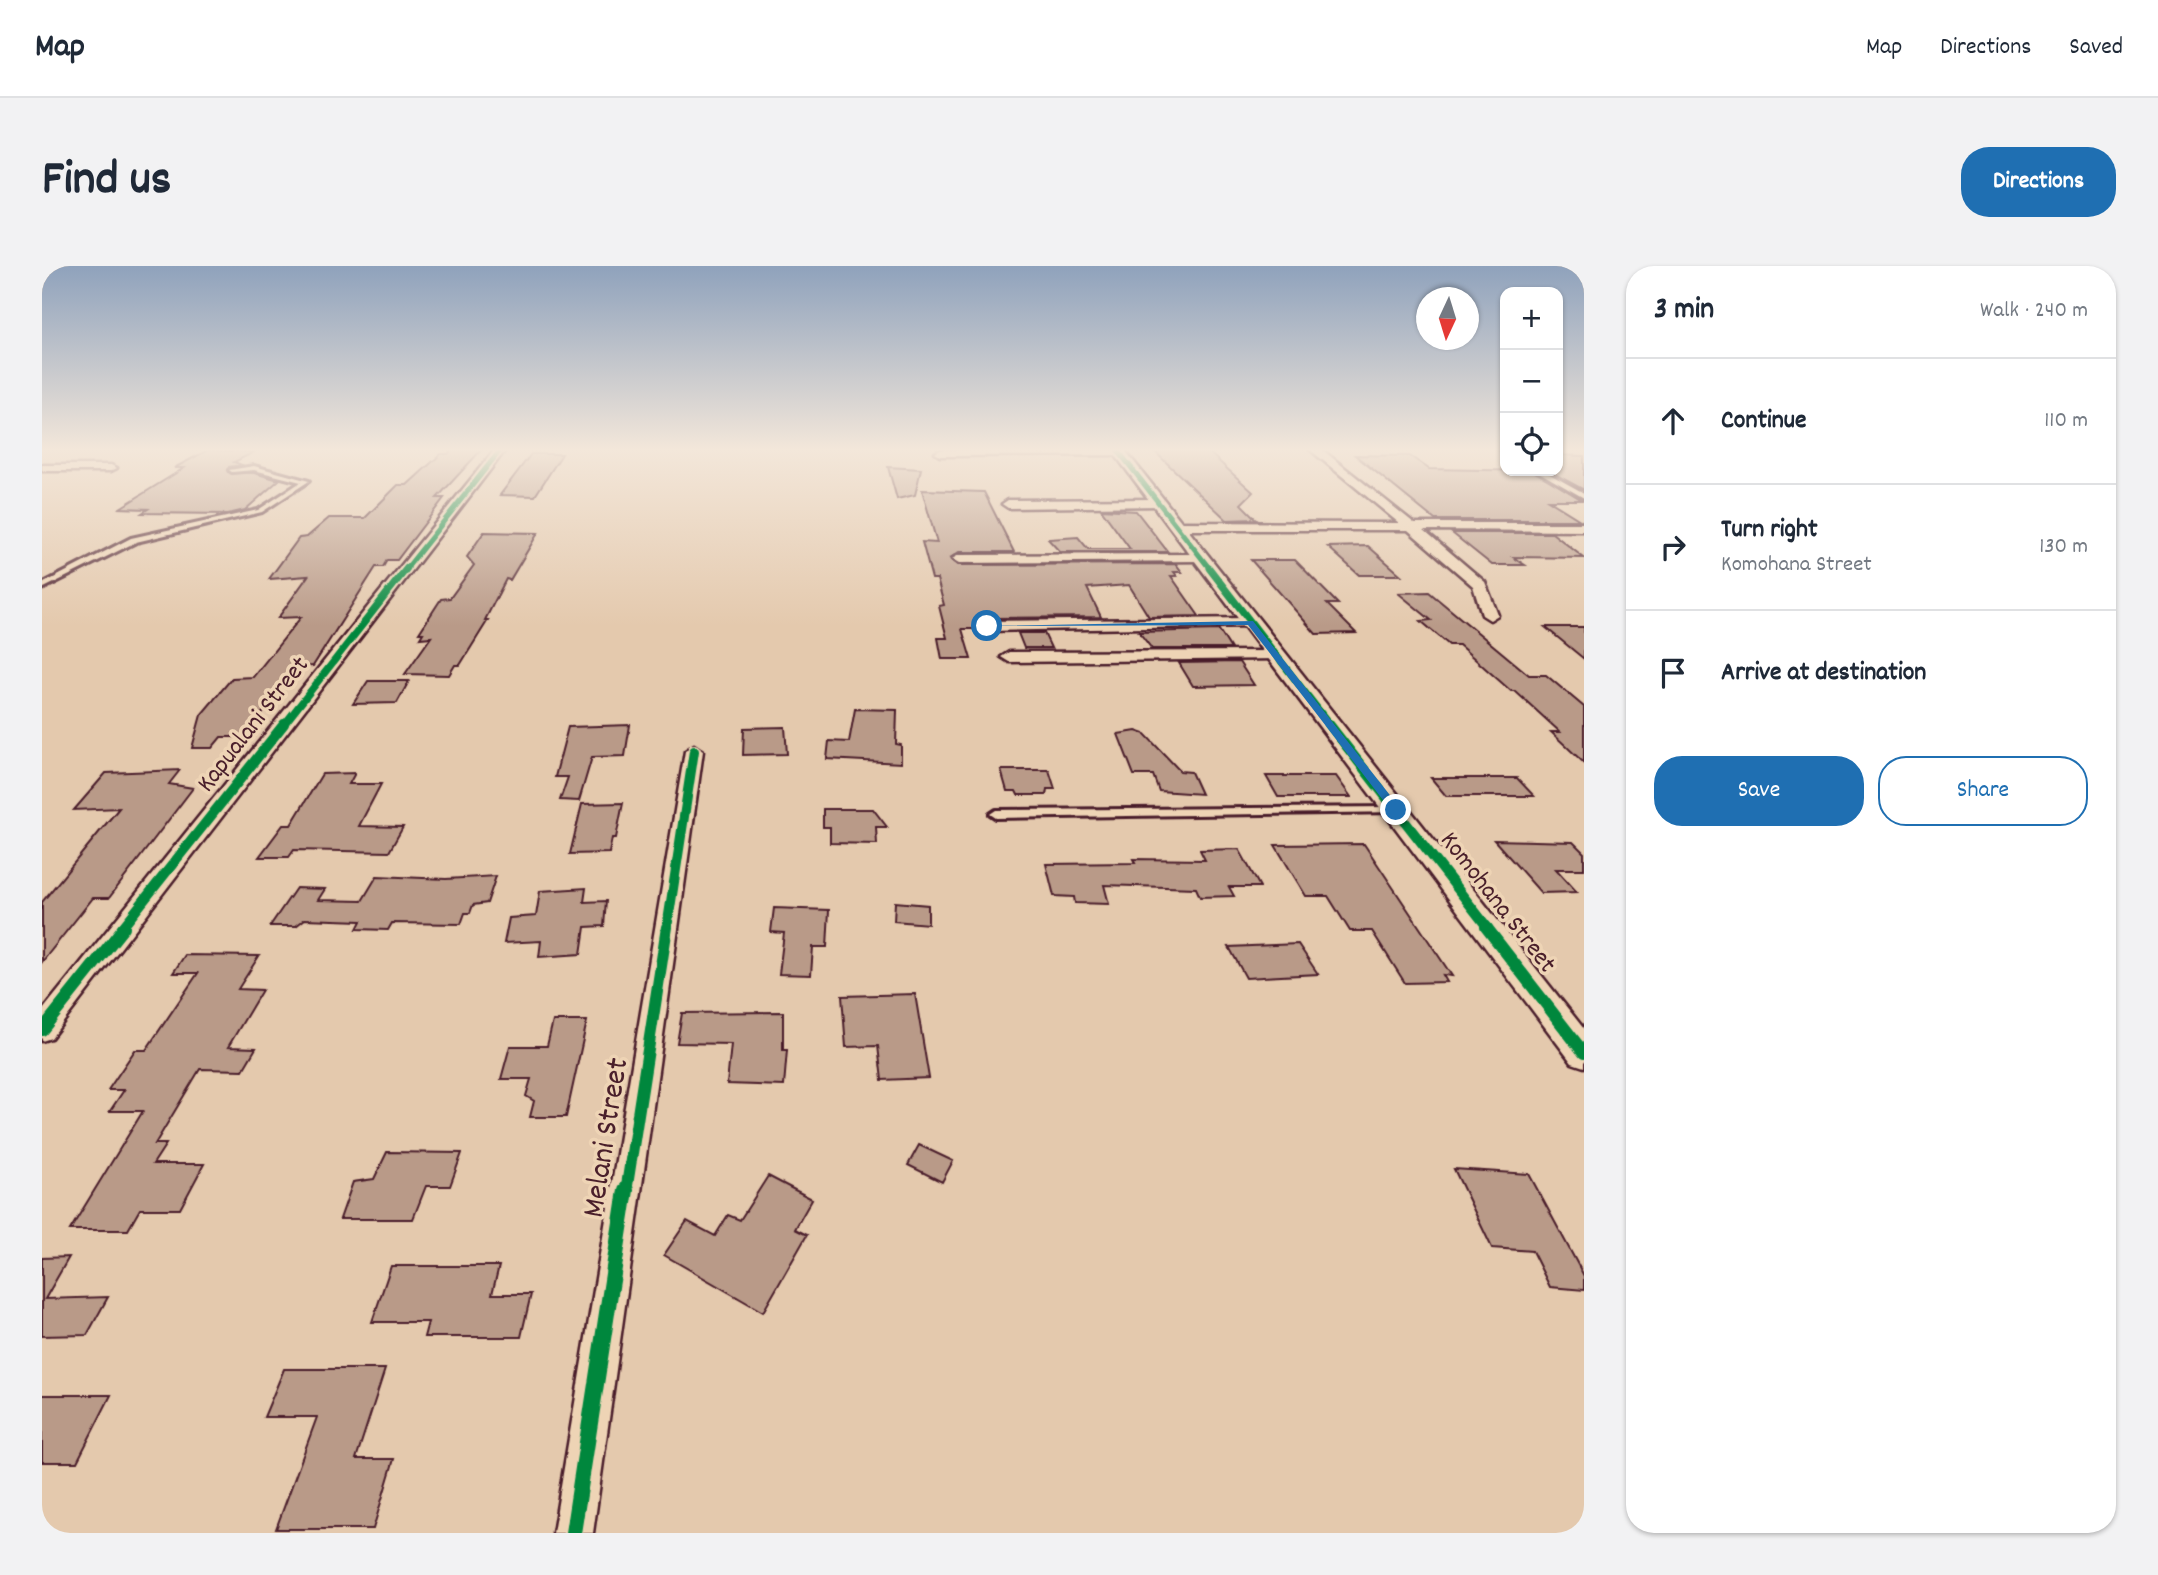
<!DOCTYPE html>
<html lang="en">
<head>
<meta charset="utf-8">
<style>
  body { margin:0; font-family:Dekko,sans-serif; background:#f2f2f3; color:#1f2937 }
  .controls { position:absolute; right:21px; top:21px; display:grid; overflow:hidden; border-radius:14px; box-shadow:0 2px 5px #0004 }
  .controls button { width:63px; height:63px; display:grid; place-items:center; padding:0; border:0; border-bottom:2px solid #e0e1e3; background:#fff; color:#1f2937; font:35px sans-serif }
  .compass { position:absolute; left:1374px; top:21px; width:63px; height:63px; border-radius:50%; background:#fff; box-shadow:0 2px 5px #0004; rotate:184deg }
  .stop { position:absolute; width:21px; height:21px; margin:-16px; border:5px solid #1f6fb2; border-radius:50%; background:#fff }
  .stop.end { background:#1f6fb2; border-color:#fff; box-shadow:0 2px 7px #0008 }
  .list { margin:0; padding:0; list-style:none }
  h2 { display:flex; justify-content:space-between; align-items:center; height:91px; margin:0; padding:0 28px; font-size:30px }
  h2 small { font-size:23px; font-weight:400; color:#747a83 }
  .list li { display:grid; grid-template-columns:46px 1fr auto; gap:21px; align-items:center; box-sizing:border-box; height:126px; padding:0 28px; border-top:2px solid #e0e1e3 }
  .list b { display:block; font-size:26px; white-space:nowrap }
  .list p { margin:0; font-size:23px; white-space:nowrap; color:#747a83 }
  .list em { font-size:23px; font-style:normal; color:#747a83 }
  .actions { display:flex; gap:14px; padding:21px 28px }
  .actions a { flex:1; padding:16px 0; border:2px solid #1f6fb2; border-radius:28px; text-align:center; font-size:24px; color:#1f6fb2 }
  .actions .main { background:#1f6fb2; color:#fff }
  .icon { flex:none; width:38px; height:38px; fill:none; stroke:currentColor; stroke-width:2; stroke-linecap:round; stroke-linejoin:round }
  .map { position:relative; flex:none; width:1542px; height:1267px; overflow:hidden; border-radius:28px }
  header { display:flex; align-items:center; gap:42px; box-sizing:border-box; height:98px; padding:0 35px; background:#fff; border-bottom:2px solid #e0e1e3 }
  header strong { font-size:33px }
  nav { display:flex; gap:38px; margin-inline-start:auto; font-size:24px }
  .intro { display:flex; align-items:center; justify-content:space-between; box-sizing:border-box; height:168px; padding:0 42px }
  h1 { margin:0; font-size:49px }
  .button { padding:18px 32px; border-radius:28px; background:#1f6fb2; color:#fff; font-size:24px; font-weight:700 }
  main { display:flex; gap:42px; padding:0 42px }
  aside { flex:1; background:#fff; border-radius:28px; box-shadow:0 2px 5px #0004 }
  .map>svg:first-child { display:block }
  .building { fill:#b99a88; stroke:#4a1f2b; stroke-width:2 }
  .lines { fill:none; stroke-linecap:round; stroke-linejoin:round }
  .service-casing { stroke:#4a1f2b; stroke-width:6 }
  .minor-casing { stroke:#4a1f2b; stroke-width:5 }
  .tertiary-casing { stroke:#4a1f2b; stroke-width:5 }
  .service { fill:#eed4b5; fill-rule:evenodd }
  .minor { fill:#eed4b5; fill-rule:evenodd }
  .tertiary { fill:#eed4b5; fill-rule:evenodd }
  .cycleway-far4-casing { stroke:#eed4b5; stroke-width:8 }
  .cycleway-far3-casing { stroke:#eed4b5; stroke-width:10 }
  .cycleway-far2-casing { stroke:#eed4b5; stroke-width:14 }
  .cycleway-far1-casing { stroke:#eed4b5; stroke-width:17 }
  .cycleway-casing { stroke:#eed4b5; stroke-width:20 }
  .cycleway-far4 { stroke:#00873e; stroke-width:5 }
  .cycleway-far3 { stroke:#00873e; stroke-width:7 }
  .cycleway-far2 { stroke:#00873e; stroke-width:10 }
  .cycleway-far1 { stroke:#00873e; stroke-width:12 }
  .cycleway { stroke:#00873e; stroke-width:16 }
  .route { fill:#1f6fb2 }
  .labels { text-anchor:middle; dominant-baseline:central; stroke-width:7; stroke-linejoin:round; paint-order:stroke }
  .street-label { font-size:26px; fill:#4a1f2b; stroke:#eed4b5 }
  .near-street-label { font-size:32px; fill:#4a1f2b; stroke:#eed4b5 }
</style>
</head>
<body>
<header>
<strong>Map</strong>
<nav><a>Map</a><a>Directions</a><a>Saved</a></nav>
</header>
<div class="intro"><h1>Find us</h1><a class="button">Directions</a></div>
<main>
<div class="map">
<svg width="1542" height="1267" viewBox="0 0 1542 1267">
  <rect width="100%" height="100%" fill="#e4c9ad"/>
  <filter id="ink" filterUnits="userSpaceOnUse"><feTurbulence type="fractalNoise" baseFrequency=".0143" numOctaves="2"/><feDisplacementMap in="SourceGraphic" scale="14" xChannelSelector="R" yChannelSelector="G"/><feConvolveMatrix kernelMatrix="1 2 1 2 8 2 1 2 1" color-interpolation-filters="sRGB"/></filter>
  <g filter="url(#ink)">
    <!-- building -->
    <path class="building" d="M412,182H441L395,232H402L355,294H345L341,301H334L271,400L252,401L204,471H179L170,482H150L159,449L190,412L211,411L259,351L236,352L266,310L227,313L257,272L265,271L287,252H323L356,219H365L399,188H406Z
      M1109,182H1162L1211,226L1199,238L1214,253L1185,254Z
      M166,184L212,186L192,196L200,199L187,201L186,206L212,207L237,214L203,244L186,248L100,247L106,243L78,242L142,202H132Z
      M489,188H520L493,230L458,229Z
      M1313,189L1368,190L1387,203L1493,205L1540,234H1506L1538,254H1393Z
      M1516,189L1542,190V224L1507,205H1516Z
      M846,201L879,203L873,229L855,233Z
      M880,224L942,226L972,286H917L908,292L916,299L1134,298L1140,306H1132L1135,310H1129L1157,350L1107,351L1087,319L1045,322L1059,351L945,352L935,356L936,363H920L929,393H900L896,372H905L897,340L902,339L895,313H890L880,276L895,277Z
      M1059,243L1094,245L1126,286H1018L1006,273L1036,271L1046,283H1088Z
      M442,266L496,267L468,314L464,313L443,354H446L418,399H413L407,409L363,408L389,371L378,372L381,367H377L399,333L408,332L432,299L425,291Z
      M1410,267H1510L1542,292L1471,291L1483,299H1450Z
      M1326,280L1359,309H1317L1286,281Z
      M1209,294H1253L1296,338H1285L1314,367L1274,368Z
      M1387,326L1487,409H1504L1542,441V497L1509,466H1518L1473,425H1469L1417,379H1407L1379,355L1389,354L1356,327Z
      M1503,361H1542V393Z
      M1177,364L1189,383H1110L1097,366Z
      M976,367H1002L1009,382H982Z
      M1197,396L1212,419L1151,420L1137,397Z
      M326,415H367L355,437L311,438Z
      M813,443L855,444L854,478L859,479V497L785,493L787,475L807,476Z
      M588,459L583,490L550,491L537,535L518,534L526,511H513L526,461Z
      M743,461L745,488L701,489L702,462Z
      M1094,465L1103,468L1138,505L1149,506L1159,528L1117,525L1111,509H1092L1076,468Z
      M138,504L127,518L151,522L67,632H51L0,696V636L77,542L32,544L64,507Z
      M959,504H1007L1013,523H1005L1004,529H976L974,525H965Z
      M313,507L307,518H339L317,560L361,561L347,586L252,584L247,591H217L241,559H249L280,508Z
      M1224,510H1294L1309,531H1236Z
      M1389,512H1475L1492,530H1404Z
      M581,537L574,572H570L567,587L528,588L540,538Z
      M781,543H831L845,561H834L835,578L788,577V561H781Z
      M1452,574L1531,576L1542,587V603H1514L1535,626L1499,627Z
      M1322,578L1410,710L1401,709L1405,716L1363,717L1330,665H1308L1286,630H1264L1233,579Z
      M1197,583L1218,621H1187L1192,630L1158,631L1154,622L1062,619L1067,638L1033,637L1032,631L1012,630L1004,598L1093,597L1091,593L1163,594L1158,584Z
      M335,610L404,613L454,610L445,637L431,639L428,647H423L419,658L350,657L346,664L315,663L319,655L263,653L254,660H228L254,622L283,623L276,634L320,635Z
      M544,622L542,636L564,635L562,660L543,661L539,688L497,691L499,675L462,677L467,652L494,650L498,625Z
      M853,636L886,639V658L852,655Z
      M732,642L787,644L785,681H771L769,709L737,708L742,667L729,666Z
      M1256,678L1276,708L1204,712L1187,681Z
      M143,689L217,690L196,723L220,724L186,781L214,782L201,804L158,803L113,878H124L111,898H162L138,943H98L86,964H28L101,845H68L82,824H66L93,784H104L156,707H131Z
      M873,728L887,812L840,814L836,780L804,781L800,730Z
      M741,746V784H745L742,820L685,818L689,778L635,777L640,747Z
      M511,755H545L524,851H488L492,835L484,830L489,813H459L468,780H505Z
      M877,879L911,895L900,916L866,899Z
      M345,886L420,887L408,920H384L371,953H298L311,916L332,913Z
      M1412,903L1487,908L1542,1010V1024L1508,1021L1490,985L1450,982Z
      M726,910L770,933L753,963L765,969L721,1046L622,989L645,955L673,970L686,949L698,954Z
      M27,991L3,1033L66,1031L45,1069L0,1070V992Z
      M349,1000H457L450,1028H489L479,1071H382L386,1056H330Z
      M242,1103H343L314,1193H352L331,1263H234L275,1151H222Z
      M0,1129H69L35,1196H0Z"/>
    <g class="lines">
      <!-- service casing -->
      <g class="service-casing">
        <path id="service" d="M1456,182H1463V187Z
          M212,200L267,215L220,246L94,276L0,323V318L89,272L216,244L259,216L212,204L190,206L187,204Z
          M1495,205H1502L1542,227V232Z
          M1354,541L1359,544L1358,546L954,552L948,548L954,544Z"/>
      </g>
      <!-- minor casing -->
      <g class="minor-casing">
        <path id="minor" d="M454,182H465L9,772L0,775V745Z
          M1266,182H1278L1372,257H1542V265L1382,264L1443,316L1456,349L1448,354L1440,349L1431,320L1366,264H1134L1128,260L1134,256L1357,257Z
          M1077,184L1081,185V189L898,190L893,187L898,184Z
          M0,199H69L75,202L69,205H0Z
          M1116,233L1122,237L1120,240L966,242L960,238L966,234Z
          M1158,288L1163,289V295L917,297L910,293L917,289Z
          M1208,352L1213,354V360L945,365L937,360L945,355Z
          M1234,385L1242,390L1240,393L967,396L959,391L967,386Z
          M652,479L661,485L551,1267H511L643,485Z"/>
      </g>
      <!-- tertiary casing -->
      <g class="tertiary-casing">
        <path id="tertiary" d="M1068,182H1081L1542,763V801L1530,797Z"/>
      </g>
      <!-- service -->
      <use href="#service" class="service"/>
      <!-- minor -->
      <use href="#minor" class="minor"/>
      <!-- tertiary -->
      <use href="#tertiary" class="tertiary"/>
      <!-- cycleway-far4 casing -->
      <g class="cycleway-far4-casing">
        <path id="cycleway-far4" d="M1074,182L1168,303
          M364,303L460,182"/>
      </g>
      <!-- cycleway-far3 casing -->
      <g class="cycleway-far3-casing">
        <path id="cycleway-far3" d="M1167,302L1289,460
          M241,460L365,302"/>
      </g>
      <!-- cycleway-far2 casing -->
      <g class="cycleway-far2-casing">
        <path id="cycleway-far2" d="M1287,458L1446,662
          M80,662L242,458
          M625,662L652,485"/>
      </g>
      <!-- cycleway-far1 casing -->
      <g class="cycleway-far1-casing">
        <path id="cycleway-far1" d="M1444,661L1542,787
          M0,764L82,661
          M584,926L625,661"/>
      </g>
      <!-- cycleway casing -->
      <g class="cycleway-casing">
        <path id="cycleway" d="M531,1267L584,924"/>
      </g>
      <!-- cycleway-far4 -->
      <use href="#cycleway-far4" class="cycleway-far4"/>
      <!-- cycleway-far3 -->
      <use href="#cycleway-far3" class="cycleway-far3"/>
      <!-- cycleway-far2 -->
      <use href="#cycleway-far2" class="cycleway-far2"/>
      <!-- cycleway-far1 -->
      <use href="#cycleway-far1" class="cycleway-far1"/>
      <!-- cycleway -->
      <use href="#cycleway" class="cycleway"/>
    </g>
  </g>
  <!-- sky -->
  <linearGradient id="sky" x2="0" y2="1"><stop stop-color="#8fa2bc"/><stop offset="0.51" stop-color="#f3e7da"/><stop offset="1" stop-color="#f3e7da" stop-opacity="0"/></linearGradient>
  <rect width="1542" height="360" fill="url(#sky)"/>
  <!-- route -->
  <path class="route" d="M1211,355L1358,542V547H1351L1206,359L941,360Z"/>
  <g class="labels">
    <!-- street labels -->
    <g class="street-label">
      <text transform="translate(212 459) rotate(-52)">Kapualani Street</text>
      <text transform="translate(1455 637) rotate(52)">Komohana Street</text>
    </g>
    <!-- near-street labels -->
    <g class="near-street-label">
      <text transform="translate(566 872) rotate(-81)">Melani Street</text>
    </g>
  </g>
</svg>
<div class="controls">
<button>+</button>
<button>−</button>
<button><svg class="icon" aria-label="locate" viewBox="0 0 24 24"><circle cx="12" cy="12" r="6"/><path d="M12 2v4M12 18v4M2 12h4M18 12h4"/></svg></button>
</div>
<svg class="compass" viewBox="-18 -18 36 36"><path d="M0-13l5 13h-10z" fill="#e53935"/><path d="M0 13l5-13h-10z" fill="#747a83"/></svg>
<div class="stop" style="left:945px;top:360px"></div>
<div class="stop end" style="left:1354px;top:544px"></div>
</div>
<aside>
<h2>3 min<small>Walk · 240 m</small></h2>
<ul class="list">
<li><svg class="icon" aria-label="ahead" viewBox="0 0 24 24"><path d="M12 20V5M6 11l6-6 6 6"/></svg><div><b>Continue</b></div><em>110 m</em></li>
<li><svg class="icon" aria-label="right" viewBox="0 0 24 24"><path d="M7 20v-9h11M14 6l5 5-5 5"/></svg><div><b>Turn right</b><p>Komohana Street</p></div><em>130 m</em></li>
<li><svg class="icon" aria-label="arrive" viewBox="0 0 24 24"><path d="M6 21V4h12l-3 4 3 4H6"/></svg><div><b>Arrive at destination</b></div></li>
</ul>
<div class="actions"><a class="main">Save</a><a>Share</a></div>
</aside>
</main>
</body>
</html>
